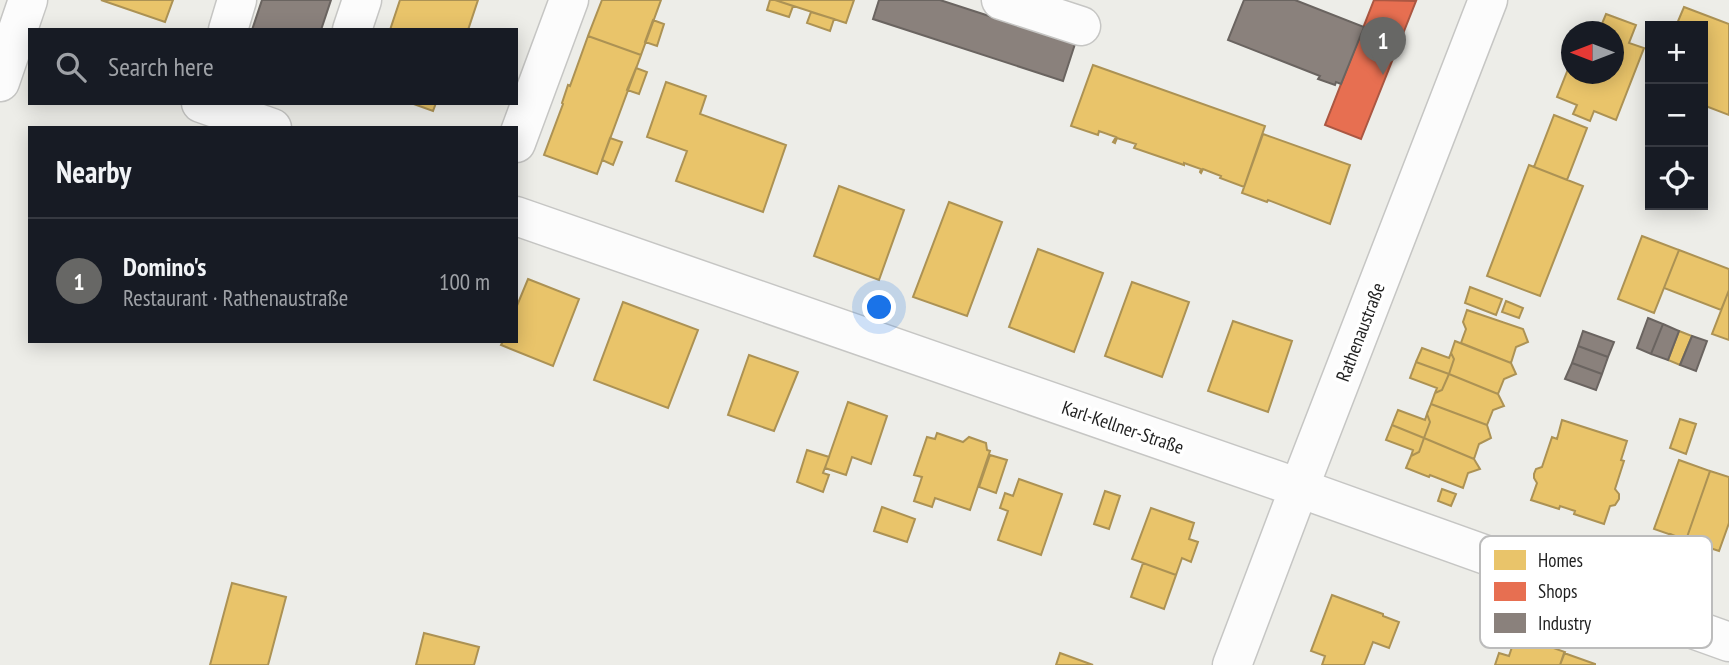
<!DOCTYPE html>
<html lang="en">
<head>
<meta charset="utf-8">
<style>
  body { margin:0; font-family:"PT Sans Narrow",sans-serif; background:#20242c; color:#f1f3f6 }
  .controls { position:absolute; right:21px; top:21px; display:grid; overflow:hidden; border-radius:0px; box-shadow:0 4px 18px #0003 }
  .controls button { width:63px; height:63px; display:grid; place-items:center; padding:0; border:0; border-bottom:2px solid #363941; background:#171b24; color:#f1f3f6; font:35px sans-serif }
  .compass { position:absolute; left:1561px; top:21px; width:63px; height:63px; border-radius:50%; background:#171b24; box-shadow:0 4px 18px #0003; rotate:270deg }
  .you { position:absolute; left:880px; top:308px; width:24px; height:24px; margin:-18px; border:5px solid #fff; border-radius:50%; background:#1a73e8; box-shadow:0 0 0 10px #1a73e833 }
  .badge { display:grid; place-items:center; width:46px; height:46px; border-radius:50%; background:#676765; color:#fff; font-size:23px; font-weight:700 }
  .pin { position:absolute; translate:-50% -58px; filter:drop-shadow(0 2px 4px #0008) }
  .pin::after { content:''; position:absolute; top:37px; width:24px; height:21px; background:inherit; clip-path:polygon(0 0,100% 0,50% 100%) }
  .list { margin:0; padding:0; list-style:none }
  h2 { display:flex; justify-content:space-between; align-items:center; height:91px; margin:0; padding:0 28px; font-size:30px }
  h2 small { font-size:23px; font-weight:400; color:#9ea1a6 }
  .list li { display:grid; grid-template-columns:46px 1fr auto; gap:21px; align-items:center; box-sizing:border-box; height:126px; padding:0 28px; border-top:2px solid #363941 }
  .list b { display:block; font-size:26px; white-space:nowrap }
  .list p { margin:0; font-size:23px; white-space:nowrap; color:#9ea1a6 }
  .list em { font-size:23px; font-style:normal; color:#9ea1a6 }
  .icon { flex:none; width:38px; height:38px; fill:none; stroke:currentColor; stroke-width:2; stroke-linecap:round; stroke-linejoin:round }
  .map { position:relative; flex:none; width:1729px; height:665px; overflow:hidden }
  .search { position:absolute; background:#171b24; box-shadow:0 4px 18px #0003; left:28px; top:28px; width:490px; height:77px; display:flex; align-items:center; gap:18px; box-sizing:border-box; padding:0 24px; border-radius:0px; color:#9ea1a6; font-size:26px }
  .panel { position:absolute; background:#171b24; box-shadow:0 4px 18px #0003; left:28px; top:126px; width:490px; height:217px; border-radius:0px }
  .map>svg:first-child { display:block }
  .homes { fill:#e9c46a; stroke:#ac9254; stroke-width:2 }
  .shops { fill:#e76f51; stroke:#ab5742; stroke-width:2 }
  .industry { fill:#8a817c; stroke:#6a6460; stroke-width:2 }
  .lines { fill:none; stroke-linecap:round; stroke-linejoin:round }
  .minor-casing { stroke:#c6c6c4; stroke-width:41 }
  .minor { stroke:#fcfcfc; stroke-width:38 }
  .labels { text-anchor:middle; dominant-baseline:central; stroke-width:7; stroke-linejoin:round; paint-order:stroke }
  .street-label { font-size:19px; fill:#1f1f1f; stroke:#fff }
  .key { fill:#fff; stroke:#bcbcbc; stroke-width:2 }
  .key-label { font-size:19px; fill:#1f1f1f }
</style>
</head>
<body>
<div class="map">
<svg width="1729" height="665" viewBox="0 0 1729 665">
  <rect width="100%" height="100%" fill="#edede8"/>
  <!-- homes -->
  <path class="homes" d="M101,0H173L165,22Z
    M400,0H478L468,30H390Z
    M602,0H661L641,55L588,36Z
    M770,0H775L793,6L789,17L767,10Z
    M775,0H854L846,23Z
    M1684,7L1729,24V115L1703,105V26H1676Z
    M811,12L834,19L830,31L807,23Z
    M1606,14L1636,25L1629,43L1644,48L1616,120L1594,111L1590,121L1573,114L1577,105L1557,97L1572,59V74H1614V32H1583L1585,25L1599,31Z
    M653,20L664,24L657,46L645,42Z
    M588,36L641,55L597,174L544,155L563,104L562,103L568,85L570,86Z
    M1093,65L1265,126L1244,187L1220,178L1221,176L1203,169L1201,173L1200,172L1201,169L1184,163V165L1134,148L1136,144L1117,138L1115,143L1113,142L1116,137L1099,131L1098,135L1071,126Z
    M636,68L647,72L639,94L627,90Z
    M666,82L706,96L700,114L786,145L763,212L676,181L687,151L647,137Z
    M411,103H436L433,111Z
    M1554,115L1587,128L1567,180L1534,167Z
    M1263,134L1350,165L1330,224L1268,200L1267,202L1242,193Z
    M610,138L622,142L613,165L602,160Z
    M1529,165L1583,186L1540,296L1487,276Z
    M839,186L904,210L879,280L814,256Z
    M949,202L1002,222L967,316L913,297Z
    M1642,236L1679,250L1654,313L1618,299Z
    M1038,249L1103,273L1074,352L1009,327Z
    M1679,250L1729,269V290L1721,310L1664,288Z
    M528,279L579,299L553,366L501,345L503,341H516V308Z
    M1132,282L1189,302L1162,377L1105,356Z
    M1470,287L1502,299L1496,315L1465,303Z
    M1729,290V340L1712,334Z
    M1506,301L1523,308L1519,318L1502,312Z
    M623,302L698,330L668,408L594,380Z
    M1467,310L1523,329L1528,342L1516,347L1511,363L1461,343L1466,329L1463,322Z
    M1233,321L1292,341L1268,412L1208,391Z
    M1679,331L1692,336L1680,365L1668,360Z
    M1455,341L1511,363L1516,374L1504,379L1498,394L1449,374L1454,359L1451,353Z
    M1422,348L1449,358L1451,353L1454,359L1449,374L1416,362Z
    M749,355L798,372L774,431L728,415Z
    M1416,362L1449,374L1442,390L1435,393L1437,388L1410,378Z
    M1449,374L1498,394L1504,406L1493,410L1487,425L1431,404L1435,393L1442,390Z
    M848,402L887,416L871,464L852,457L846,475L825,468Z
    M1431,404L1487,425L1491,438L1479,444L1474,459L1424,438L1430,422L1427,414Z
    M1398,410L1425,420L1427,414L1430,422L1424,438L1392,425Z
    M1680,419L1696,424L1686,454L1670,448Z
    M1562,420L1627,441L1621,460L1624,461L1615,489L1619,494V499L1615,505L1610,506L1604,524L1574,514L1575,511L1560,506L1559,509L1531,500L1537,483L1534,478V474L1536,469L1542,467L1552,437L1557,439Z
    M1392,425L1424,438L1419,452L1411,456L1413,450L1386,440Z
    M937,433L963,442L969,437L986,443L987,450L990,451L970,510L935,498L932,507L914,501L922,477L914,475L927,437L935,439Z
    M1424,438L1474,459L1480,469L1468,473L1463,488L1430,475L1429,477L1406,468L1411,456L1419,452Z
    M807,450L829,457L823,473L829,475L823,492L797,482Z
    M990,455L1007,460L996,493L979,487Z
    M1679,460L1710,471L1686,540L1654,529Z
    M1710,471L1729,477V523L1719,551L1686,540Z
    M1019,479L1062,494L1041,555L998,540L1008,511L1000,508L1005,493L1013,496Z
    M1442,489L1456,494L1451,506L1438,501Z
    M1105,491L1120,496L1109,529L1094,524Z
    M882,507L915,519L907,542L874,531Z
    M1151,508L1194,523L1189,539L1198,542L1191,562L1182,558L1176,575L1132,559Z
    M1670,534L1686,540L1683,549L1666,544Z
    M1143,563L1176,575L1164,609L1131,597Z
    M232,583L286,597L268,665H210Z
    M1332,595L1383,614V616L1399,622L1389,648L1373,642L1364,665H1322L1325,656L1311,651Z
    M424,633L479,647L474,665H416Z
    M1516,635L1565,652L1560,665H1495L1499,653L1509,656Z
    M1060,653L1093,665H1056Z
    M1564,653L1595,664V665H1560Z"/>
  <!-- shops -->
  <path class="shops" d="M1374,0L1416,1L1361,139L1325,125Z"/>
  <!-- industry -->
  <path class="industry" d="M262,0H331L321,30H252Z
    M879,0H940L1075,44L1063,81L873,19Z
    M1244,0H1295L1364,27L1341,84L1336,82L1335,85L1318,79L1320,76L1228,40Z
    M1648,318L1663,324L1651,354L1637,348Z
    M1663,324L1679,331L1668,360L1651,354Z
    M1583,331L1614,342L1608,357L1578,346Z
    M1692,336L1707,341L1696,371L1680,365Z
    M1578,346L1608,357L1602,374L1572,363Z
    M1572,363L1602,374L1596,390L1565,379Z"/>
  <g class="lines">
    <!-- minor casing -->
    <g class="minor-casing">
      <path id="minor" d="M1001,0L1081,26
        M228,30L237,0
        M352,30L362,0
        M0,82L28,0
        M201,103L272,128
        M516,143L569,0
        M516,216L1299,488L1729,642
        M1232,665L1299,488L1488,0"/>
    </g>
    <!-- minor -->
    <use href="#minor" class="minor"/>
  </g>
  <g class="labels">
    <!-- street labels -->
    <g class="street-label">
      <text transform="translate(1360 332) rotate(-69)">Rathenaustraße</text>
      <text transform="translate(1123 427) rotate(19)">Karl-Kellner-Straße</text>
    </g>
  </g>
  <!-- legend -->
  <rect x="1480" y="536" width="232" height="112" rx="10" class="key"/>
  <rect x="1494" y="550" width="32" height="20" fill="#e9c46a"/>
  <rect x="1494" y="582" width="32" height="19" fill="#e76f51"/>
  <rect x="1494" y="613" width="32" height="20" fill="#8a817c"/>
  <g class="key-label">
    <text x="1538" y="567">Homes</text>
    <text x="1538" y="598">Shops</text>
    <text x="1538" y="630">Industry</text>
  </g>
</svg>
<div class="controls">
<button>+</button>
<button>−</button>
<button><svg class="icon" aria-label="locate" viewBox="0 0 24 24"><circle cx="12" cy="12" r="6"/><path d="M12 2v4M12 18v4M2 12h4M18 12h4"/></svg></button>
</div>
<svg class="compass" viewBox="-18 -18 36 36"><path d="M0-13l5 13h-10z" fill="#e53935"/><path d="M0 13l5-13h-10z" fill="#9ea1a6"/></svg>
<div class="you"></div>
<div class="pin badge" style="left:1383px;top:75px">1</div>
<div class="search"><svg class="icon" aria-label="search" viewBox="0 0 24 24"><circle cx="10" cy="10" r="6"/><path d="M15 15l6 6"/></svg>Search here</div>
<section class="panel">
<h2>Nearby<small></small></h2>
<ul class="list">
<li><span class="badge">1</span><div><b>Domino's</b><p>Restaurant · Rathenaustraße</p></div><em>100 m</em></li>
</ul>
</section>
</div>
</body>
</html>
